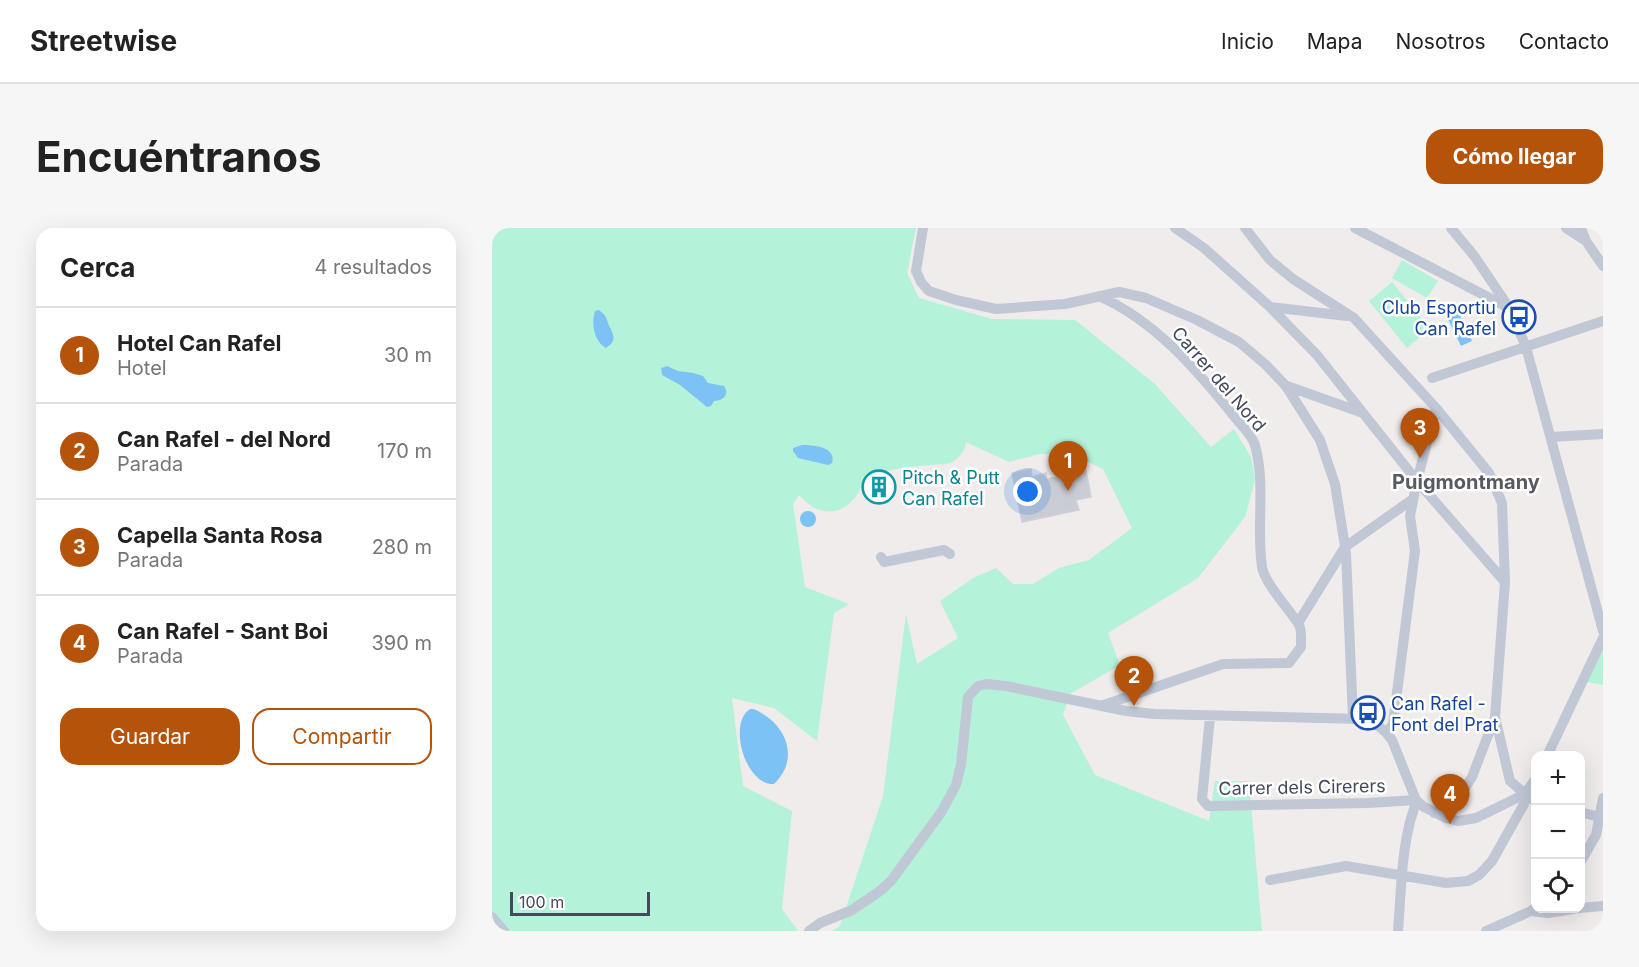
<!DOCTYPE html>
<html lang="es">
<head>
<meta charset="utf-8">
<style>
  body { margin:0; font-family:Inter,sans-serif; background:#f6f6f6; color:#222 }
  .controls { position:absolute; right:18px; bottom:18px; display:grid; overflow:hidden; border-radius:12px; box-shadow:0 6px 24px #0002 }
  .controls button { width:54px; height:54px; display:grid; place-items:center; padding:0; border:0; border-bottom:2px solid #e0e0e0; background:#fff; color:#222; font:30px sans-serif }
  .scale { position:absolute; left:18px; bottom:15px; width:140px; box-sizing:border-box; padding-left:6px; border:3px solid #434a5b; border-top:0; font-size:16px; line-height:21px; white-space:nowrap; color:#434a5b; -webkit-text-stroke:4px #fff; paint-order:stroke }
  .you { position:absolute; left:536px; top:264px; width:21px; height:21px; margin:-15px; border:4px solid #fff; border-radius:50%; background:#1a73e8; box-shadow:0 0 0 9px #1a73e833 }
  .badge { display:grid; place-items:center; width:39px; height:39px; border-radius:50%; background:#b45309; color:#fff; font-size:20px; font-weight:700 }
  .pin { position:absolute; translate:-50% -50px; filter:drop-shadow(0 2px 3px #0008) }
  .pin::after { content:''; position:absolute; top:32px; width:21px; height:18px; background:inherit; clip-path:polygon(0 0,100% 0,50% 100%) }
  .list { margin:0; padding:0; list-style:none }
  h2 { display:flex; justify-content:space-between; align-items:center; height:78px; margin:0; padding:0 24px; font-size:26px }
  h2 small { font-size:20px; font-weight:400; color:#767676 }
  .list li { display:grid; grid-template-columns:39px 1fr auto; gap:18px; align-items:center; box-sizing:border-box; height:96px; padding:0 24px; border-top:2px solid #e0e0e0 }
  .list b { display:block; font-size:22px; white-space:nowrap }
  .list p { margin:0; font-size:20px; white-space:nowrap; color:#767676 }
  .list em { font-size:20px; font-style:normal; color:#767676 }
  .actions { display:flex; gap:12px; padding:18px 24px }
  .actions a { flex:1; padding:14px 0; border:2px solid #b45309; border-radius:18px; text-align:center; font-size:21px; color:#b45309 }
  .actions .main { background:#b45309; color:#fff }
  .icon { flex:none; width:33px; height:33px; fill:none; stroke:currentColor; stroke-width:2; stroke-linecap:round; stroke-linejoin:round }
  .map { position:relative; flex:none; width:1111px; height:703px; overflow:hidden; border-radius:18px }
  header { display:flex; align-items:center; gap:36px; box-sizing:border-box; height:84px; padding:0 30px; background:#fff; border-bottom:2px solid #e0e0e0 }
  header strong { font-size:28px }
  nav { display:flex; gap:33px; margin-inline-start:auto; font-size:21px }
  .intro { display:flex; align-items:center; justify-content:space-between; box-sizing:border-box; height:144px; padding:0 36px }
  h1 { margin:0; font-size:42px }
  .button { padding:15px 27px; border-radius:18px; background:#b45309; color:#fff; font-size:21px; font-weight:700 }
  main { display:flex; gap:36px; padding:0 36px }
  aside { flex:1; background:#fff; border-radius:18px; box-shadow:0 6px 24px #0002 }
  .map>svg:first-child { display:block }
  .green { fill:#b4f2d9 }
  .water { fill:#7dc2f4 }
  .building { fill:#caccd4; stroke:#cfd0d8; stroke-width:1.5 }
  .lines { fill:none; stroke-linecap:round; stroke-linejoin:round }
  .minor { stroke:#c0c7d5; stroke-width:10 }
  .labels { text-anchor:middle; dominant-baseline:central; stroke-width:5; stroke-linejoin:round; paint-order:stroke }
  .transit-label { font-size:18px; fill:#164399; stroke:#fff; text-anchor:end }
  .street-label { font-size:18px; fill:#434a5b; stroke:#fff }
  .culture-label { font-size:18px; fill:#0d838f; stroke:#fff; text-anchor:start }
  .neighbourhood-label { font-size:20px; font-weight:bold; fill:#585a61; stroke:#fff }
</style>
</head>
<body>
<header>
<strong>Streetwise</strong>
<nav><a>Inicio</a><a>Mapa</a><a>Nosotros</a><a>Contacto</a></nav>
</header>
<div class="intro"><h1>Encuéntranos</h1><a class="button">Cómo llegar</a></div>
<main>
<aside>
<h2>Cerca<small>4 resultados</small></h2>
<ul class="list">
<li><span class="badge">1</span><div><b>Hotel Can Rafel</b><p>Hotel</p></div><em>30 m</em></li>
<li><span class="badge">2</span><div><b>Can Rafel - del Nord</b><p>Parada</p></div><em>170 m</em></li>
<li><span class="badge">3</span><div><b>Capella Santa Rosa</b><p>Parada</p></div><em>280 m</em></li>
<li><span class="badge">4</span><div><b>Can Rafel - Sant Boi</b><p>Parada</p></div><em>390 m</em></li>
</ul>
<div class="actions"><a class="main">Guardar</a><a>Compartir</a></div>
</aside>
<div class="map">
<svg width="1111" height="703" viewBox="0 0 1111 703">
  <rect width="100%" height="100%" fill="#efeceb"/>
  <!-- green -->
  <path class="green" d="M0,0H424L415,45L427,70L500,91L583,92L662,155L719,219L742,201L759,229L763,252L753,289L706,350L616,405L628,437L578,466L571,487L603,547L717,593L723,553H757L770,703H340L348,698L391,568L414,386L425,436L466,410L448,373L481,350L504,340L521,356H541L567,340L597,332L640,300L611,241L581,227L547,226L517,234L474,214C474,222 466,232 458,235C454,237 445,236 440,237C423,238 406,240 390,244C385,245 380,246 377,248C369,254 368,265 362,271C344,291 322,285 307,267L301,276L313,359L357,376L342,385L325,513L282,480L240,470L251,558L300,583L290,681L306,703H15L0,684Z
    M910,32L946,53L935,70L900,50Z
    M900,54L938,101L915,120L877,73Z
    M1111,422V457L1095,454Z"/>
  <!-- water -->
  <path class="water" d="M107,82C113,87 114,88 116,95C120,105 127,112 114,120C102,114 99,95 103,83Z
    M966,83L980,113L969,118L955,89Z
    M175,138L186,143L201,145L211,148L216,155L232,158C238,167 231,173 222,173L219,178L215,179L188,157L170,147L169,140Z
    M310,217C322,217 345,219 340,235L336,237L306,230L301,223V220Z
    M308 291a8 8 0 1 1 16 0a8 8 0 1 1-16 0Z
    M258,481C264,481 266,483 271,486C297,502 306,533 282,556C254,558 235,496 258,481Z"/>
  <!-- building -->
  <path class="building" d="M539,241L540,249L554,245L555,251L594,243L599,269L584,272L587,282L530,294L520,245Z
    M394,249L396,269L381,272L379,252Z"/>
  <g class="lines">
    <!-- minor -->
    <path class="minor" d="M431,0L424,43L429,54L437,63L464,72L504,81L573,76L627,64L654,70L705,92L747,114L774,137L794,158L828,212L843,256L854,325L861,491
      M683,0L712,20L778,79L825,127L925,253L1013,354
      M753,0L778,32L801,51L862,90L944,180L997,245L1010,275L1013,354L1003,489L980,549L971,563L960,577L942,585
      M863,0L1017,80
      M959,0L983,29L1018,81L1034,119L1111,403
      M1074,0L1094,13
      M1089,0L1094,13L1111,38
      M607,68C663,93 704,141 742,188C748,196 760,207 763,217C774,257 764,299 770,339C773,356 798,382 807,397C810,402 809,412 809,419L797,435L731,436L609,478
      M778,79L855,88
      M940,150L1111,93
      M795,158L871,185
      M1059,209L1111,206
      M389,329L392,334L452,322L458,326
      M806,395L853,319L921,271
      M718,489L710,571L716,578L876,575L924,572
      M1003,489L1018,553L1039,571L1044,572
      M895,504L901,496L923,323L918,288L925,253L944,180
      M1055,528L1111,410
      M1088,584L1111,590
      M1088,635L1104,607L1111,570
      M778,652L854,638L954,655L976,653L987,647L1000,633L1032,576L1033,566
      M1088,680L1111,678
      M1039,683L1056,685L1088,680
      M0,689L12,703
      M317,703L328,695L360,682L388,663L399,653L450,583L464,557L469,537L476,469L486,458L494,456L514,458L634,483L662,486L871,491C884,495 893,501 900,512L924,572L932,579L954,590L966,593L984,590L1033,566L1044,550
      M906,703C909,667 909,629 918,594C920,586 923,580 924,572
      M994,703L1039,683L1044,679"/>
  </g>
  <!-- icons -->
  <defs>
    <g id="bus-ring" transform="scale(1.725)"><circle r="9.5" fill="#fff" stroke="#1a4fb4" stroke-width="1.5"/><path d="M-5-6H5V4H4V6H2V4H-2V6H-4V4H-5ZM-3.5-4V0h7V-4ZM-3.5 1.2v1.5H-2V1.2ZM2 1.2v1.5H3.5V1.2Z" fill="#1a4fb4"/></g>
    <g id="building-ring" transform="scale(1.725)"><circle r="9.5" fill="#fff" stroke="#0f9aa8" stroke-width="1.5"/><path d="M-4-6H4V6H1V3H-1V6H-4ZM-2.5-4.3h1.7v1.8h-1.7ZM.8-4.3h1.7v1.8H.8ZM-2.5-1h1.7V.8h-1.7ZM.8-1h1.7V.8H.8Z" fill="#0f9aa8"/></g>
  </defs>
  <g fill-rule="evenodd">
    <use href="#bus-ring" x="1027" y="89"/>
    <use href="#building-ring" x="387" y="259"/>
    <use href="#bus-ring" x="876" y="485"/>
  </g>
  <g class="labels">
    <!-- transit labels -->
    <g class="transit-label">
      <text x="1004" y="79">Club Esportiu<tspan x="1004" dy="21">Can Rafel</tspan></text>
      <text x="899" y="475" text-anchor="start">Can Rafel -<tspan x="899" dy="21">Font del Prat</tspan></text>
    </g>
    <!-- street labels -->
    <g class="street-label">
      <text transform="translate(727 151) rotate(49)">Carrer del Nord</text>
      <text transform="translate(810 559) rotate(-1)">Carrer dels Cirerers</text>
    </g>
    <!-- culture labels -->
    <g class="culture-label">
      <text x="410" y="249">Pitch &amp; Putt<tspan x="410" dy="21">Can Rafel</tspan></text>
    </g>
    <!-- neighbourhood labels -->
    <g class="neighbourhood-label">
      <text x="974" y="254">Puigmontmany</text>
    </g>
  </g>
</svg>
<div class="controls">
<button>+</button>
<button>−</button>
<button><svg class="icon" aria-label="locate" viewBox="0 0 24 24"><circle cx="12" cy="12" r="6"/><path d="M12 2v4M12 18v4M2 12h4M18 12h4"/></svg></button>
</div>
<div class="scale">100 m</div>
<div class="you"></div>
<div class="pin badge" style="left:576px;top:263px">1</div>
<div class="pin badge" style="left:642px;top:478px">2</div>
<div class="pin badge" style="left:928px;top:230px">3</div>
<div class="pin badge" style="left:958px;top:596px">4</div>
</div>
</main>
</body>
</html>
